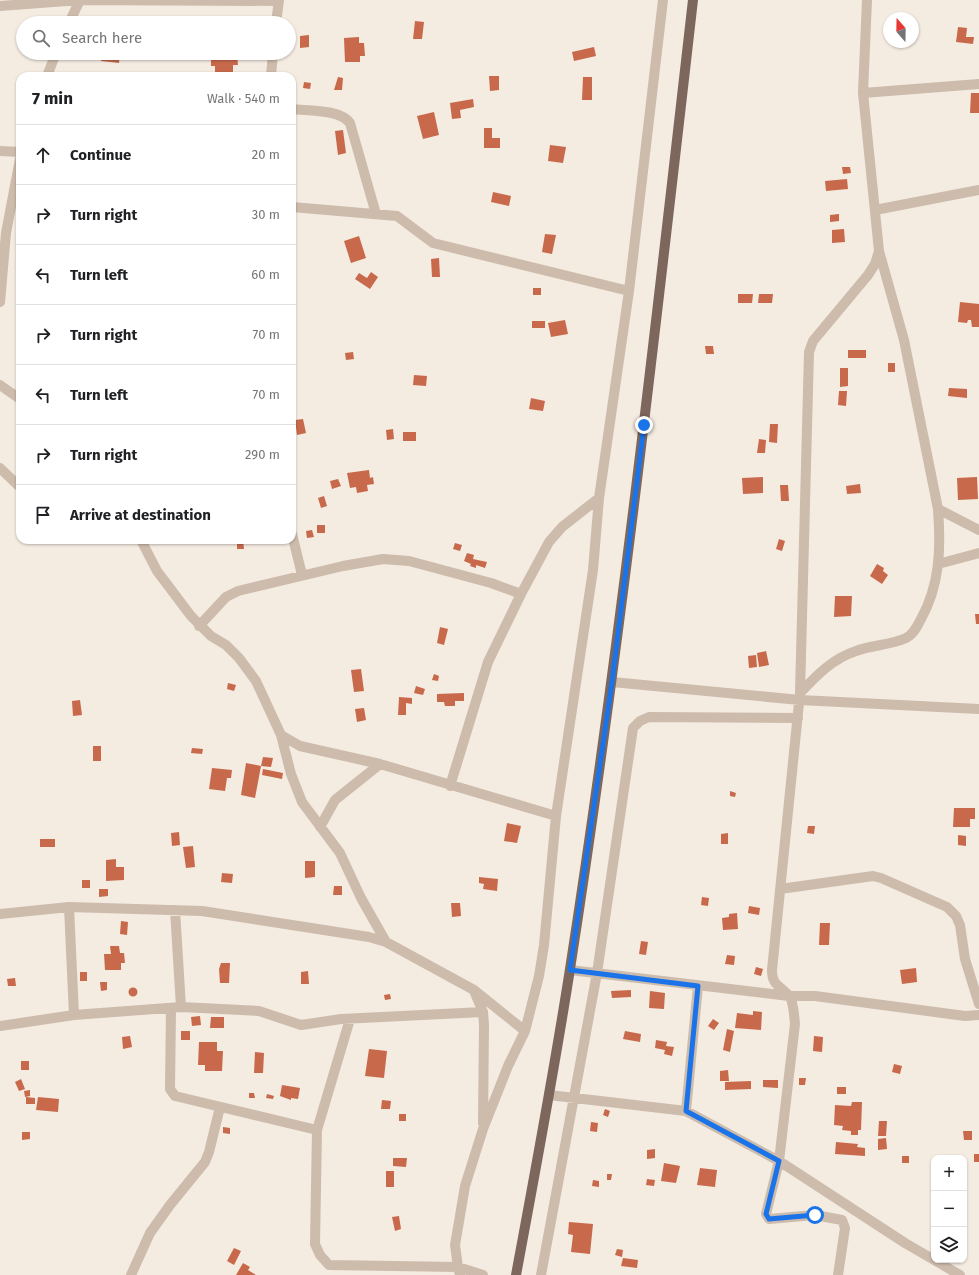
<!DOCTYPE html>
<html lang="en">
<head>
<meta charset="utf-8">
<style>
  body { margin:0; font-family:"Fira Sans",sans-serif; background:#f6f6f6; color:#202124 }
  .controls { position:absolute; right:12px; bottom:12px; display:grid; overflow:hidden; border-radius:8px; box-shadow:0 1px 3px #0004 }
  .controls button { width:36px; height:36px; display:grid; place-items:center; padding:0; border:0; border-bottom:1px solid #e0e0e0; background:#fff; color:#202124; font:20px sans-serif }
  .compass { position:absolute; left:883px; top:12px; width:36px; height:36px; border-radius:50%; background:#fff; box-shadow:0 1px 3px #0004; rotate:340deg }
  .stop { position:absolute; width:12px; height:12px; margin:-9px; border:3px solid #1a73e8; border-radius:50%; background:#fff }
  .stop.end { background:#1a73e8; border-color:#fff; box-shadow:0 1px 4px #0008 }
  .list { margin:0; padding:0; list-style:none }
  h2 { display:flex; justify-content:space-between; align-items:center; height:52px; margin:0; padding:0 16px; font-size:17px }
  h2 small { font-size:13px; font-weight:400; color:#757577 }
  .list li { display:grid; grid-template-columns:26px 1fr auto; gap:12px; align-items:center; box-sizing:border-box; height:60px; padding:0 16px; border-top:1px solid #e0e0e0 }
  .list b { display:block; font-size:15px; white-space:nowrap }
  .list em { font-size:13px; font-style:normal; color:#757577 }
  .icon { flex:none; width:22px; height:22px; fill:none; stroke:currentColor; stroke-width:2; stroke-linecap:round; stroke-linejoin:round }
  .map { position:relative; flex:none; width:979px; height:1275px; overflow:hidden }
  .search { position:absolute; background:#fff; box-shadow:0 1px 3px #0004; left:16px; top:16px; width:280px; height:44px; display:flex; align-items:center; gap:10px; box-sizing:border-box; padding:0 14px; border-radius:22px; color:#757577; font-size:15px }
  .panel { position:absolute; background:#fff; box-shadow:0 1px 3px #0004; left:16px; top:72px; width:280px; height:472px; border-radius:12px }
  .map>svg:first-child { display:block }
  .building { fill:#c8694b }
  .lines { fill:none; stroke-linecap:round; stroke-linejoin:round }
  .minor { stroke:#cdbbac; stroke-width:10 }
  .major { stroke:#7d675c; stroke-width:10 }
  .route { stroke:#1a73e8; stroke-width:5 }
</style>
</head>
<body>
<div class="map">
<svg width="979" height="1275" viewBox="0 0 979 1275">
  <rect width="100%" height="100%" fill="#f4ebe1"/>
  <!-- building -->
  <path class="building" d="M415,21L424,22L422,39H413Z
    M958,27L967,28L966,37H974L973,44L956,42Z
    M309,35V47L300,48V36Z
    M359,37V43H364L365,56H360V62H345L344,38Z
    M594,47L596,56L574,61L572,52Z
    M102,53H120L119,63L101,61Z
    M237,55L238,65H233V72L215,73V66H211V57Z
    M489,76H499V90L490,91Z
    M338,77L343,78L342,90H334Z
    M583,77H592V100H582Z
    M304,82L311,83L310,89L303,88Z
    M971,93H979V113H970Z
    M473,99L474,107L460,110L461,118L452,119L450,103Z
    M434,112L439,135L423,139L417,116Z
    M484,128H492V138H500V148H484Z
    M343,130L346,153L338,155L335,131Z
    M550,145L566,147L563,163L548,161Z
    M842,167H850L851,173L843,174Z
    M847,179L848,189L826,191L825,181Z
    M493,192L511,196L509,206L491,202Z
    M839,214V221L830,222V215Z
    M844,229L845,242L832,243V230Z
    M545,234L556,235L552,254L542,252Z
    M359,236L366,258L351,263L344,241Z
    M439,258L440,277H432L431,259Z
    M371,272L378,277L370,289L355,279L359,273L367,278Z
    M533,288H541V295H533Z
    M738,294H753L752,303H738Z
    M759,294H773L772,303H758Z
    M960,302L979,304V327H972L971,320H968L967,323L958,322Z
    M565,320L568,334L551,337L548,323Z
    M532,321H545V328H532Z
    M705,346H713L714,354H706Z
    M848,350H866V358H848Z
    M353,352L354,359L346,360L345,353Z
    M888,363H895V372H888Z
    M840,368H848V386L840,387Z
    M414,375L427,376L426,386L413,385Z
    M949,388L967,389V398L948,396Z
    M839,391H847L846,406L838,405Z
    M531,398L545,401L543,411L529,409Z
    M303,419L306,433L297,435L295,420Z
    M770,424H778L777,443L769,442Z
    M393,429L394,439L387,440L386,430Z
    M403,432H416V441H403Z
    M759,439L766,440L765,453H757Z
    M369,470L370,478L373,477L374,484L367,485L368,491L357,493L356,487L350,488L347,473Z
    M763,477V493L743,494L742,478Z
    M977,477L978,499L958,500L957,478Z
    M338,479L341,486L332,489L330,481Z
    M860,484L861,493L847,494L846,486Z
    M780,485H788L789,501H781Z
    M324,496L327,506L321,508L318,498Z
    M317,525H325V533H317Z
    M312,530L314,537L307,538L306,531Z
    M779,539L785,541L782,551L776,549Z
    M237,540H243L244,549H237Z
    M455,543L462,545L460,551L453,549Z
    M467,553L474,555L473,559L487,562L485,568L476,565V568L470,566L471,564L464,561Z
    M877,564L884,568L883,571L888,575L882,584L870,576Z
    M835,596H852L851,616L834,617Z
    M975,614H979V624H976Z
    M440,627L448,629L444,645L437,643Z
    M766,651L769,665L759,667L757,653Z
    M756,655L757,667L749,668L748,656Z
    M361,669L364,691L354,692L351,670Z
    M434,674L439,676L438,681L432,680Z
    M228,683L236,685L234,691L227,689Z
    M416,686L425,689L423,695L414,693Z
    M464,693V701H455V706H445L444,702H437V694Z
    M399,697L412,698V704L406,703V715H398Z
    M80,700L82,715L73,716L72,701Z
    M364,708L366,720L357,722L355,709Z
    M93,746H101V761H93Z
    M192,748L203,749L202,754L191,753Z
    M263,757L273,758L271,767L261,766Z
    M246,763L261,766L255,798L241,795Z
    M212,768L232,770L231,778H227L225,791L209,789Z
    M263,769L283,773L282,779L262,775Z
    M730,791L736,793L735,797L730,796Z
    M954,808H975V819H970V827H953Z
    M507,823L521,826L517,843L504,841Z
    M808,826H815L814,834L807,833Z
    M179,832L180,845L172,846L171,833Z
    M728,833V844H721V834Z
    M958,835L966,836V846L958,845Z
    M40,839H55V847H40Z
    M193,846L195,867L186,868L183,847Z
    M116,859V867H124V880L106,881V860Z
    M305,861H315V877L305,878Z
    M222,873L233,874L232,883L221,882Z
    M479,877L498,879L497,891L483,889L484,884L479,883Z
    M82,880H90V888H82Z
    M334,886H342V895H333Z
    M99,889H108V896L99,897Z
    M702,897L709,898L708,906L701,905Z
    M451,903H460L461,916L452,917Z
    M749,906L760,908L759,915L748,913Z
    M737,913L738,929L723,930L722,918L729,917V914Z
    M121,921L128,922L127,935L120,934Z
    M820,923H830L829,945H819Z
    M641,941L648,942L646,955L639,954Z
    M110,946H119L120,953H124L125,963H121V970H105L104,954H111Z
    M727,955L735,956L734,965L725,964Z
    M221,963H230L229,983H220L219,969Z
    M756,967L763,969L761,976L754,974Z
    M916,968L917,982L902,984L900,970Z
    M308,971L309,984H301V972Z
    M80,972H87V981H80Z
    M15,978L16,986H8L7,979Z
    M100,982H107V990L101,991Z
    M128.5 992a4.5 4.5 0 1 1 9 0a4.5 4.5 0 1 1-9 0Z
    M631,990V997L612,998L611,991Z
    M650,991L665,993L664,1009L649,1008Z
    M390,994L391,999L385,1000L384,995Z
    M753,1011L762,1012L761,1030L735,1028L737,1013L753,1015Z
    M200,1016L201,1025L192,1026L191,1017Z
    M211,1017H224V1028H210Z
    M713,1019L719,1023L714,1030L708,1026Z
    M727,1029L734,1031L730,1052L723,1050Z
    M181,1031H190V1040H181Z
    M625,1031L641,1034L640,1042L623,1039Z
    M130,1036L132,1047L123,1049L122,1037Z
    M814,1036L823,1037L822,1052L813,1051Z
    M656,1040L667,1042L666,1046L674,1047L672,1056L664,1054L665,1050L655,1048Z
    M199,1042H217V1051H223L222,1071H205V1065H198Z
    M369,1049L387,1051L384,1078L365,1076Z
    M255,1052L264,1053L263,1073H254Z
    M21,1061H29V1070H21Z
    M894,1064L902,1066L900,1074L892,1072Z
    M728,1070L729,1081H720V1071Z
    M799,1078H806L805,1085H799Z
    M21,1079L25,1089L19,1091L15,1082Z
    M763,1080H778V1088L763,1087Z
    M751,1081V1089L725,1090V1082Z
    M282,1085L300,1088L298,1099L291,1098V1100L280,1096Z
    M837,1087H846V1094H837Z
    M30,1090V1096L25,1097L24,1091Z
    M249,1093H254L255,1098H249Z
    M267,1094L274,1096L273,1099L266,1098Z
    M26,1097L35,1098V1104H26Z
    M38,1097L59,1099L58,1112L36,1110Z
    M382,1100L391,1101L390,1109H381Z
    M852,1102H862L861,1130H858V1135H851V1131L842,1130L843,1126L834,1125L835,1105L851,1106Z
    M605,1109L610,1111L608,1117L603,1115Z
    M399,1114H406V1121H399Z
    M879,1121H887L886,1136H878Z
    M591,1122L598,1123L597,1132L590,1131Z
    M223,1127L230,1128V1134L223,1133Z
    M963,1131H972V1140H964Z
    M22,1132H30V1139L22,1140Z
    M886,1138L887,1149L878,1150V1139Z
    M836,1142L858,1144L857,1147L865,1148V1156L835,1154Z
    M655,1149V1158L647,1159V1150Z
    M974,1154H979V1162H974Z
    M902,1156H909V1163H902Z
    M393,1158H407L406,1167L393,1166Z
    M664,1163L680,1166L676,1183L661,1181Z
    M700,1168L717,1170L715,1187L697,1185Z
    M386,1171H394V1187H386Z
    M607,1174H612L611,1180H607Z
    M647,1179L655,1180L654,1186L646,1185Z
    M593,1180L599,1181V1187L592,1186Z
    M399,1216L401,1229L395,1231L392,1217Z
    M569,1222L593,1224L590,1254L571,1252L573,1235L568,1234Z
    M234,1248L241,1251L234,1265L227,1261Z
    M617,1249L623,1250L622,1257L615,1255Z
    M623,1258L638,1260L637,1268L621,1266Z
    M243,1263L250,1267L248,1270L256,1275H236Z"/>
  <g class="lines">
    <!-- minor -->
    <path class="minor" d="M0,6L80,0L279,1
      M69,23L80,0
      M276,23L279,0
      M47,76L56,53
      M271,76L273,53
      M863,93L979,84
      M292,109C308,111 340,109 350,123L376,214
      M0,151L20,152
      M292,207L397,216L433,243L629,291
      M875,210L979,190
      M879,251L904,340L938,509L979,530
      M0,302L6,233L20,159
      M0,385L20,399
      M0,468L20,487
      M292,534L302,575
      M141,540L157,571L191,616L211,636L226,645L239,658L256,681L281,735L300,746L380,764L556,816
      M938,564L979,553
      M199,626L226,597L238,591L343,566L383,559L409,561L491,583L521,594
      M612,682L800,700L979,709
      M800,693C817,675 832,659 856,651C872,645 891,645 906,638C914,634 917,626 921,619C940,585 941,548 938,509
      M281,735L291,774L302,802L340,853L361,898L386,942
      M450,786L488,662L521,594L549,542L562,527L599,498
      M320,827L335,800L380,764
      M780,889L873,876L881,878L947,907L956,916L960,925L965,959L979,1004
      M69,907L74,1015
      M175,910L181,1007
      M0,914L69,907L202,911L369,937L386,942L474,990L525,1031
      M570,970L789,996H815L965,1016L979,1015
      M475,993L483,1012L484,1025L483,1123
      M171,1008L170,1089L175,1096L317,1130
      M350,1019L317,1130L315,1244L320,1255L329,1265L458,1267L460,1275
      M0,1026L74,1015L181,1007L259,1011L301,1025L341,1019L483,1012
      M549,1095L686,1111L779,1161L905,1243L960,1275
      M686,1111L698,986
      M131,1275L150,1233L170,1205L205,1162L209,1152L220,1107
      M483,1275L458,1267L455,1245L465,1186L483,1129L508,1066L525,1031L539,976L544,945L556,816L593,570L599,498L629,291L663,0
      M541,1275L597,973L633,728L640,721L649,717L798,718
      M838,1275L845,1228L842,1220L815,1215L769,1219L766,1214L779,1161L795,1024C794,1016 794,1002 789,996C780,985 772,986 772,970L800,693L809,352L813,341L868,275L875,264L879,251L863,93L867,0"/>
    <!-- major -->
    <path class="major" d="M516,1275C535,1173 554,1072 570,969C620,647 656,324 693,0"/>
  </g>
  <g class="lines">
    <!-- route -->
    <path class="route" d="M644,425L612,682L570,970L698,986L686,1111L779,1161L766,1214L769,1219L815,1215"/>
  </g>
</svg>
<div class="controls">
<button>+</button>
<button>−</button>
<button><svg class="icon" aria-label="layers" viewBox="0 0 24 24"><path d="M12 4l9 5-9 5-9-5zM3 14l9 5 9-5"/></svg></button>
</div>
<svg class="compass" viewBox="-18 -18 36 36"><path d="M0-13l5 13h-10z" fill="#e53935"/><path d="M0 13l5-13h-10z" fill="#757577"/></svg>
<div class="stop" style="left:815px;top:1215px"></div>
<div class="stop end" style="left:644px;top:425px"></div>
<div class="search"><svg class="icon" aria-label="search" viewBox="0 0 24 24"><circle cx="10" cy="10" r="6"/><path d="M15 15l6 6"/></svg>Search here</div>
<section class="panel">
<h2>7 min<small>Walk · 540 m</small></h2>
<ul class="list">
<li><svg class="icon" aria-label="ahead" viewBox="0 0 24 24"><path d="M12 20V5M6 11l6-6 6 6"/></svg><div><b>Continue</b></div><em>20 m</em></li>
<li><svg class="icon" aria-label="right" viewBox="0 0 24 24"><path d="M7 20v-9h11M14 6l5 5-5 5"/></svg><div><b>Turn right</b></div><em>30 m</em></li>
<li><svg class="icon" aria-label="left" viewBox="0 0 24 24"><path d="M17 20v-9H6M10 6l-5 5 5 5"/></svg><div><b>Turn left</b></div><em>60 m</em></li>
<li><svg class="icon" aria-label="right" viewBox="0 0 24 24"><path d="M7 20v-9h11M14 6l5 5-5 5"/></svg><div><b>Turn right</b></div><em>70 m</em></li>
<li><svg class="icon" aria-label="left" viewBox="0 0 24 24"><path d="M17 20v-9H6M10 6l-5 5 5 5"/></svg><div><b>Turn left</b></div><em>70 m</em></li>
<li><svg class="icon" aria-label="right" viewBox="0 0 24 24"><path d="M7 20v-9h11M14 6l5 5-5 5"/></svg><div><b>Turn right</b></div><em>290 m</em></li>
<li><svg class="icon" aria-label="arrive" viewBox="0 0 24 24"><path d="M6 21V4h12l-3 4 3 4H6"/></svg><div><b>Arrive at destination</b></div></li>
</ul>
</section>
</div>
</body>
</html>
